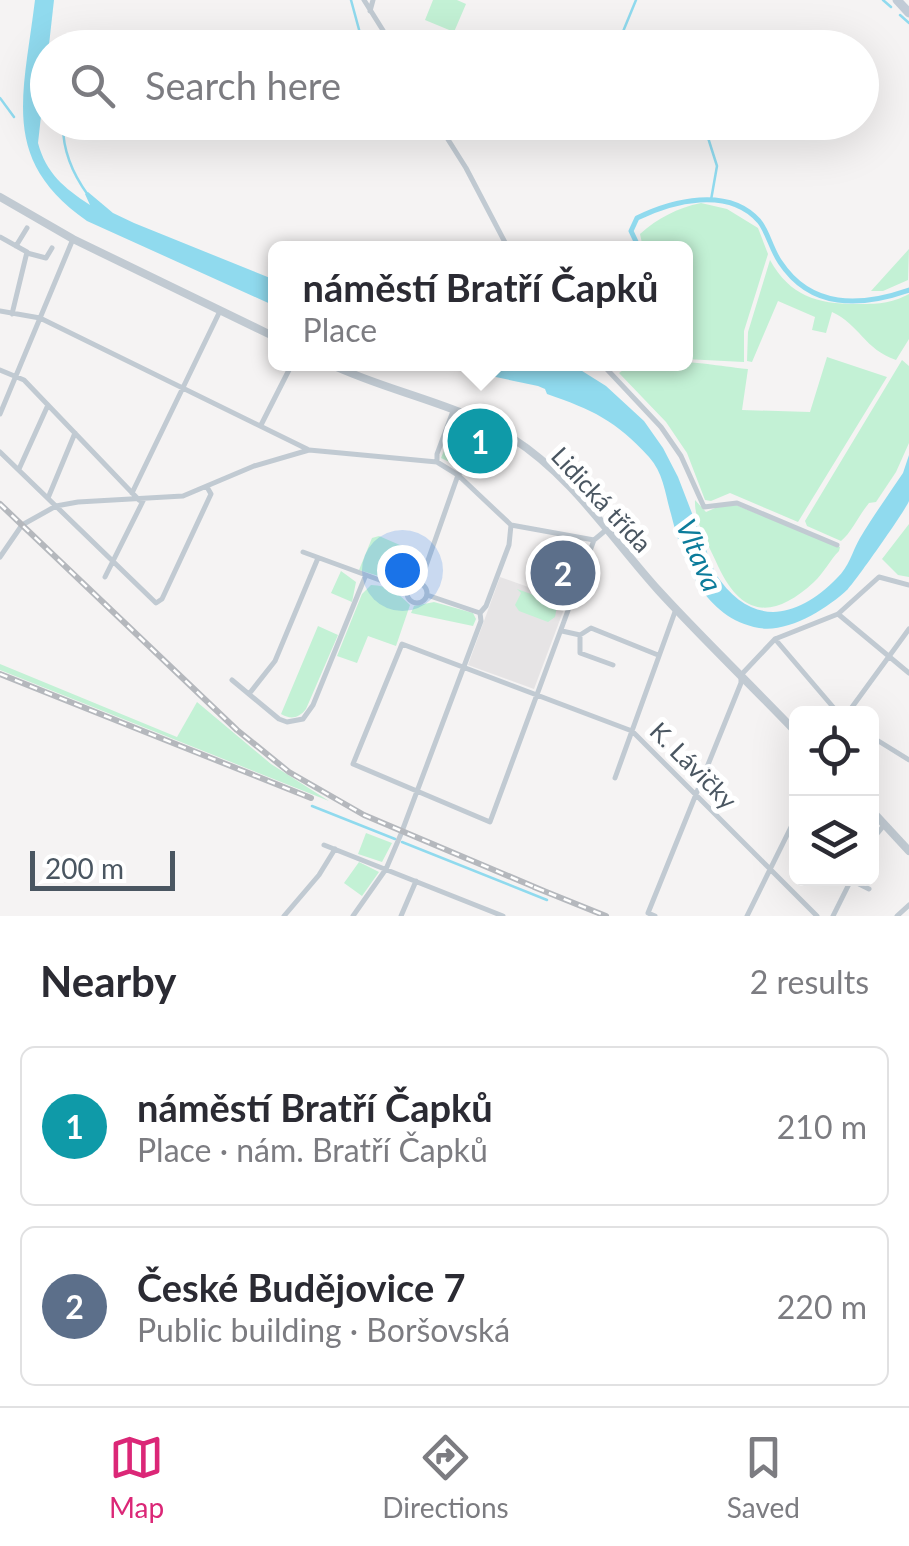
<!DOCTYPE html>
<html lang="en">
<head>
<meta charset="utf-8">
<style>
  body { margin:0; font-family:Lato,sans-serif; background:#f7f7f7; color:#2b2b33 }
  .controls { position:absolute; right:30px; bottom:30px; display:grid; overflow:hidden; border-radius:15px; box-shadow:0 10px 40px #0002 }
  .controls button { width:90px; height:90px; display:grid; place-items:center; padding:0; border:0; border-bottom:2px solid #e1e1e2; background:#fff; color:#2b2b33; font:50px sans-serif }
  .scale { position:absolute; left:30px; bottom:25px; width:145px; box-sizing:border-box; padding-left:10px; border:5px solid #4a5661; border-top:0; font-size:28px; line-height:35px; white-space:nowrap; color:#4a5661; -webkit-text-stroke:8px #fff; paint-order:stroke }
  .you { position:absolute; left:402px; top:570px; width:35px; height:35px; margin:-25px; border:8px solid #fff; border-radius:50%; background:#1a73e8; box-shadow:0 0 0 15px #1a73e833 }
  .badge { display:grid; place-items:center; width:65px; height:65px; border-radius:50%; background:#db2777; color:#fff; font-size:32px; font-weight:700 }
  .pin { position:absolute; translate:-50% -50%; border:5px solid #fff; box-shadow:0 2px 10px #0006 }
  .popup { position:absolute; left:268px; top:241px; width:425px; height:130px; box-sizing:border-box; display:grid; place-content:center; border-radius:15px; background:#fff; filter:drop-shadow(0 2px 8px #0005); font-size:32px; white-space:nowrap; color:#7c7c81 }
  .popup b { font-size:38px; color:#2b2b33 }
  .popup::after { content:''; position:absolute; left:50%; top:100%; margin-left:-20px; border:20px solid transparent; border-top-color:#fff }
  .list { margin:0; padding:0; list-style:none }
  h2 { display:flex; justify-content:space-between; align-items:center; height:130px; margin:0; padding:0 40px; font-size:42px }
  h2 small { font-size:32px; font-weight:400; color:#7c7c81 }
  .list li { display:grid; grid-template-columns:65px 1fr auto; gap:30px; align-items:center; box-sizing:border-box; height:160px; margin:0 20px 20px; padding:0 20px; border:2px solid #e1e1e2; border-radius:15px }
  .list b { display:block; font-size:38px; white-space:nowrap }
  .list p { margin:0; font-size:32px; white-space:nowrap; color:#7c7c81 }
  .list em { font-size:32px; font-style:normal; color:#7c7c81 }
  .icon { flex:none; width:55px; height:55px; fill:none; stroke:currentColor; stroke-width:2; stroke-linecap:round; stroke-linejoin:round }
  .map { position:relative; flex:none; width:909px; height:916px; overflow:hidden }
  .search { position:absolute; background:#fff; box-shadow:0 10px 40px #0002; left:30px; right:30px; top:30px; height:110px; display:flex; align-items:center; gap:25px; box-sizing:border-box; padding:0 35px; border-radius:55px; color:#7c7c81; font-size:38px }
  .sheet { height:490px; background:#fff }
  nav { display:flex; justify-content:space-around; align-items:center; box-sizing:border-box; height:140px; border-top:2px solid #e1e1e2; background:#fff; font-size:28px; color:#7c7c81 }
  nav a { display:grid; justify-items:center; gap:5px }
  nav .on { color:#db2777 }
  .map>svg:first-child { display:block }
  .education { fill:#e6e4e5 }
  .green { fill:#c3f1d5 }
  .water { fill:#90daee }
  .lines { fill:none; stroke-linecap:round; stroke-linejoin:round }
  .stream { stroke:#90daee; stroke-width:2.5 }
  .canal { stroke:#90daee; stroke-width:5 }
  .minor { stroke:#c1cad2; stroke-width:5 }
  .tertiary { stroke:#c1cad2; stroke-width:8 }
  .secondary { stroke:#c1cbd6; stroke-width:9 }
  .rail-casing { stroke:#b5b8bd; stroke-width:6 }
  .rail { stroke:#fff; stroke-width:2.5; stroke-dasharray:8; stroke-linecap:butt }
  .labels { text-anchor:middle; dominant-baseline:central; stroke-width:10; stroke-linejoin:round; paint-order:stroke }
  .street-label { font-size:25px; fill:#4a5661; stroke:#fff }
  .water-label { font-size:28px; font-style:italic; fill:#0c7c9b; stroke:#fff }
</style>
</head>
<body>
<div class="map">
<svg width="909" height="916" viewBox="0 0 909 916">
  <rect width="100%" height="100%" fill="#f5f3f3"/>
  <!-- education -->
  <path class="education" d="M500,577L567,601L534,689L468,665Z"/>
  <!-- green -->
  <path class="green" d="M433,0H457L466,4L454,32L425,20Z
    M701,203L727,209L758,228L768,254L744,331V362L685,359V248H643L640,234C658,218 677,208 701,203Z
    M909,249L908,280L883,291H871Z
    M770,260C790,296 817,304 856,304C877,304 890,304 909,294V339L896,360C864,349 860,325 832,312L826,333L812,330L815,317L778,301L752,362L747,361L748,332Z
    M827,357L887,377L798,522L730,493L711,501L705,500L687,453L666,422L619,373C645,351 715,366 748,369L742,410L810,412Z
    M902,360L909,366V443L896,472L876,502L869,503C859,515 852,532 841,541L807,526L805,521Z
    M457,420L478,429L480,435L470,457L458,466L441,458Z
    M695,500L706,512L722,505H736L840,547L839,551C830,560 823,574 814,582C774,619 742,618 718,566C709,545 694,522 695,500Z
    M909,524V577L898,575L882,559Z
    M379,536L423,555L412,579L395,581L359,570L372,538Z
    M341,571L356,582L352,602L331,593Z
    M371,585C388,585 399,594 410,605L396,646L368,636L357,663L337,656L362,594Z
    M517,589L562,605L561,607L557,606L555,617L548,622L519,611L515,605L521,593Z
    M434,602L473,613L476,619L473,626L411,613L414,606Z
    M318,626L338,635L306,709C299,718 291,720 281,714Z
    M0,664L177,737L197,702L271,764L329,801L0,670Z
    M366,833L392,843L382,862L358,854Z
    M359,862L379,872L362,896L344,883Z"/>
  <!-- water -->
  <path class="water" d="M35,0H54L38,143C46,173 64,188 90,205L85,194L88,192L113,213L134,223L275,280V306L87,221C0,160 23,98 35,0Z
    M434,364H571L606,386L644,421L663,448L678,477L715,573C750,627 795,621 837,578C849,567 852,552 860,538C873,516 889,494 903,473L909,455C909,468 909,488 909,501C907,508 855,582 848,589C827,609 788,633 759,628C704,618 683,562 671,514C665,494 664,474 649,457C615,420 593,410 547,394L545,389L538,386Z"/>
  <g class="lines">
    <!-- stream -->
    <path class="stream" d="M351,0L364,48
      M883,0L891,7
      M900,15L909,23
      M122,48L155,45L173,48
      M623,48L622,34L636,0
      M0,98L14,117
      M63,122C62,150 72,173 88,195
      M303,122L327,133L344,122
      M703,122L717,166L711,200
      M312,806L395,839
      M402,842L547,900"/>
    <!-- canal -->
    <path class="canal" d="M639,248L631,231L637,218C672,201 728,186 759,221C768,232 771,249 780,262C811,309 860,307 909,290"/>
    <!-- minor -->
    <path class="minor" d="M364,0L394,48
      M370,11L373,0
      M437,122L466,168L508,248
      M0,237L27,252L12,314
      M16,246L27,228
      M27,253L46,258L52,248
      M0,311L40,318L307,449
      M602,364L661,427L681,456L704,507L737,503L837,545
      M0,370L24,380L139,500
      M0,414L73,239
      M261,425L292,364
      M0,452L156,603L162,599L211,494L207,487
      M437,462V454L453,411
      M19,469L48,405
      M132,493L220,311
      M48,498L75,433
      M606,530L594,540C560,634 525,728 490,822L353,764L402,644L632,731L817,916
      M303,552L407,590
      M0,557L22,525L56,506L78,502L183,496L254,466L309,450L437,462L458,475L511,525L594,540
      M105,577L144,499
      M407 593a10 10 0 1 1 20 0a10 10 0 1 1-20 0Z
      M420,583L458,475L476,455L491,426
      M427,595L480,613
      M838,614L909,673
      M562,631L580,635
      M775,639L839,714
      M613,665L580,653V635L591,628L658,655
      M232,680L279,719L287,722L303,719L313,705L365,577
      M249,694L275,661L318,558
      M847,714L909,629
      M872,737L909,760
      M615,778L676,609
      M872,840L885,824
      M324,845L503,916
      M851,880L869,889
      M284,916L319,875L335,849
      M353,916L386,869L401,834L481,621L480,613L486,606L509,545L511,525
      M401,916L416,881
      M655,916L648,913L741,683V675L775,639L838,614L879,577L909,585
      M747,916L796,817
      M833,916L852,878
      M897,916L909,905"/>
    <!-- tertiary -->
    <path class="tertiary" d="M0,197L73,239L275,337
      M330,364C388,392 457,403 512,438C572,476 612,539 659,591C703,639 751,685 796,732
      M872,811L909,851"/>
    <!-- secondary -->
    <path class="secondary" d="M897,0L909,13"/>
    <!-- rail casing -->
    <g class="rail-casing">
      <path id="rail" d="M0,504L237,730L289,772L364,815L544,891
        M0,674L311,798
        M534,887L606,916"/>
    </g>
    <!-- rail -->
    <use href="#rail" class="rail"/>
  </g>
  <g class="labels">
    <!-- street labels -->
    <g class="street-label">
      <text transform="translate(602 499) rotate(47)">Lidická třída</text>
      <text transform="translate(694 765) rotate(45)">K. Lávičky</text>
    </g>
    <!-- water labels -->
    <g class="water-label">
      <text transform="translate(700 555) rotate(67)">Vltava</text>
    </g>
  </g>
</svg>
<div class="controls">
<button><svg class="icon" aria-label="locate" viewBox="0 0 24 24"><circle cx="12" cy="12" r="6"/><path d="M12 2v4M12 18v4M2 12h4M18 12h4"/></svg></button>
<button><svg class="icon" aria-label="layers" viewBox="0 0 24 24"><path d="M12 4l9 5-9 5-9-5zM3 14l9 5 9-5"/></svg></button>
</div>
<div class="scale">200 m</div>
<div class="you"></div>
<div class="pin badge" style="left:480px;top:441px;background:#0f9aa8">1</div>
<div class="popup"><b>náměstí Bratří Čapků</b>Place</div>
<div class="pin badge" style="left:563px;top:573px;background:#5c6f8a">2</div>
<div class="search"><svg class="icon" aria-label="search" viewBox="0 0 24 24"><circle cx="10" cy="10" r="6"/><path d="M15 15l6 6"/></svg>Search here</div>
</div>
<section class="sheet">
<h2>Nearby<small>2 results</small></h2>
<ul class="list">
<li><span class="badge" style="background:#0f9aa8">1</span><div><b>náměstí Bratří Čapků</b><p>Place · nám. Bratří Čapků</p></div><em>210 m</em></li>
<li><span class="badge" style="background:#5c6f8a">2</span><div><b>České Budějovice 7</b><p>Public building · Boršovská</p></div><em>220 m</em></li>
</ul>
</section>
<nav>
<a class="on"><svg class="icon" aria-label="map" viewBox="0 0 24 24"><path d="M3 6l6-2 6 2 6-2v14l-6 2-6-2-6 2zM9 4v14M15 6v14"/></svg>Map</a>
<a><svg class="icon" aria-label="directions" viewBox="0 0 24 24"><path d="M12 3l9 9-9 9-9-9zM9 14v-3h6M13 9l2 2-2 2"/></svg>Directions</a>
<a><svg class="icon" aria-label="saved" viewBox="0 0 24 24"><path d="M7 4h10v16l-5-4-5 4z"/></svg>Saved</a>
</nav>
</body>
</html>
